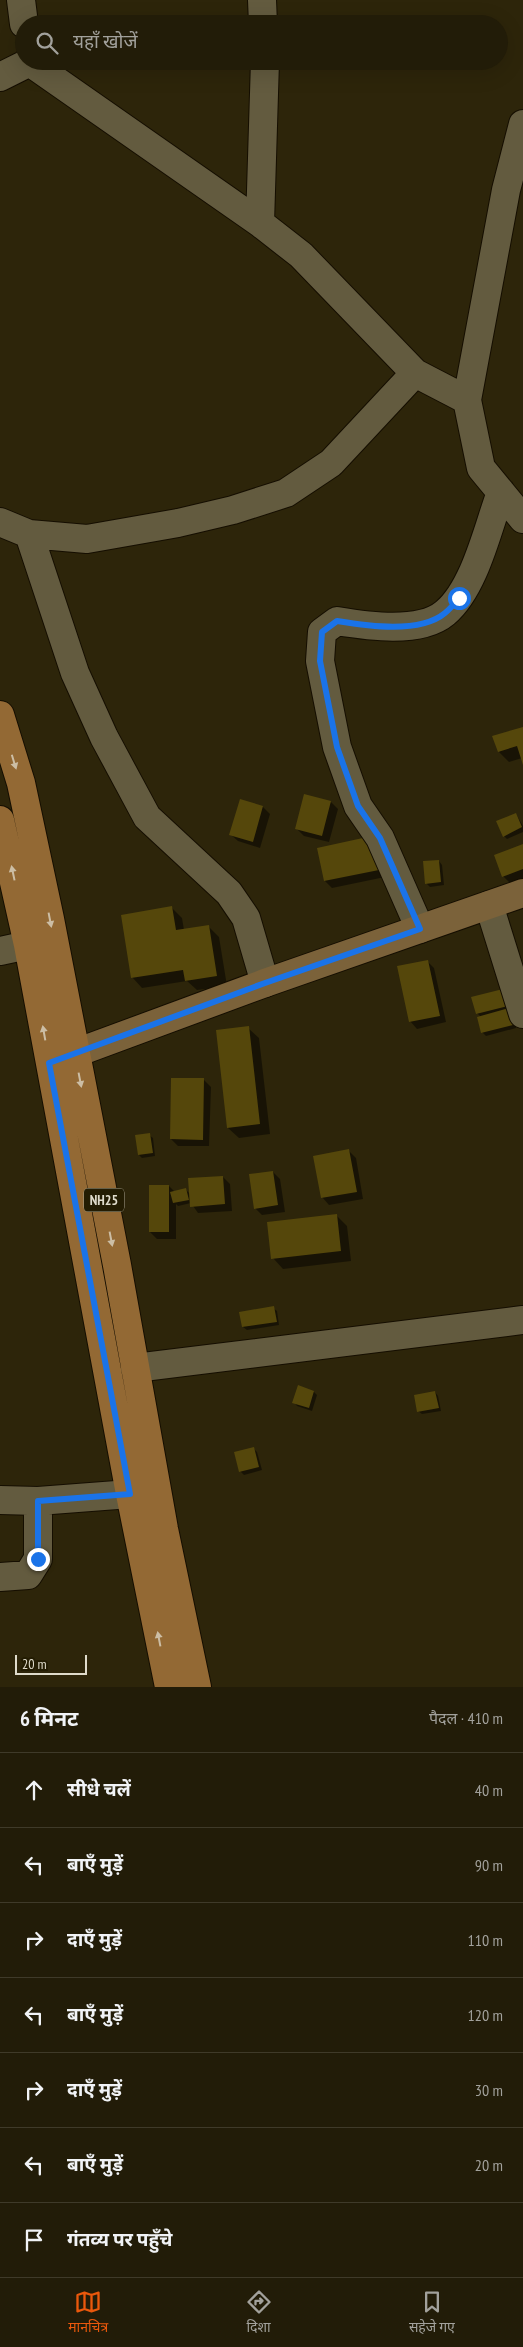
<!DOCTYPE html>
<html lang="hi">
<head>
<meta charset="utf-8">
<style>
  body { margin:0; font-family:"PT Sans Narrow","Noto Sans Devanagari",sans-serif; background:#2e2916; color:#f1f3f6 }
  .scale { position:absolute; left:15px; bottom:12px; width:72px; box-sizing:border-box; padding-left:5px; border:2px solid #dfdbcb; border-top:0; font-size:14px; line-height:18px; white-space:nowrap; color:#dfdbcb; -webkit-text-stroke:4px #231c02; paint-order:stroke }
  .stop { position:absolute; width:15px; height:15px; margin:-11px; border:4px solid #1a73e8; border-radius:50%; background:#fff }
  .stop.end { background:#1a73e8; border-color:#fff; box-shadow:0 1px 5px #0008 }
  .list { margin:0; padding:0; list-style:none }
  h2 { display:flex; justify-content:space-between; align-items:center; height:65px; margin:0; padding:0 20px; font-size:21px }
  h2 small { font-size:16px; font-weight:400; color:#a2a19c }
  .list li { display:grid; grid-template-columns:32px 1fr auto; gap:15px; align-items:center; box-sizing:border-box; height:75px; padding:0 20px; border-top:1px solid #3f3a29 }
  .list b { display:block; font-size:19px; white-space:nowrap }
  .list em { font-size:16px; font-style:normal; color:#a2a19c }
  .icon { flex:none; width:28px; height:28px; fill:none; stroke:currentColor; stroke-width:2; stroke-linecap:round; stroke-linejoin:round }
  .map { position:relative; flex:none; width:523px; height:1687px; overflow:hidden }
  .search { position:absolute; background:#221c08; box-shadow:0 5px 20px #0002; left:15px; right:15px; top:15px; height:55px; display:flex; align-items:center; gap:12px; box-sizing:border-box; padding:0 18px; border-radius:28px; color:#a2a19c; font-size:19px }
  .sheet { height:590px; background:#221c08 }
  nav { display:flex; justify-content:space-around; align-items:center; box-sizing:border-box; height:70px; border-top:1px solid #3f3a29; background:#221c08; font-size:14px; color:#a2a19c }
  nav a { display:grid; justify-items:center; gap:2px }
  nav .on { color:#ea580c }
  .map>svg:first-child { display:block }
  .shadow { fill:#0007 }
  .building { fill:#55470b }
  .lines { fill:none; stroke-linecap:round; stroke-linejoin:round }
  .street-casing { stroke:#150e00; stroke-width:30 }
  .secondary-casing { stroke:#150e00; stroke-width:30 }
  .primary-casing { stroke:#150e00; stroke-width:30 }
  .street { stroke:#635b3f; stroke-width:28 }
  .secondary { stroke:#7b623a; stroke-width:28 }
  .primary { stroke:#936934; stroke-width:28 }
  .oneway { fill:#ccbea5 }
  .route { stroke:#1a73e8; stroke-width:6 }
  .labels { text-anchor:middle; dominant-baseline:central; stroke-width:4; stroke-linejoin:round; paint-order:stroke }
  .shield { fill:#231c02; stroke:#a7a28f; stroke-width:1 }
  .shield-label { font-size:14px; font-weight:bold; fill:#dfdbcb }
</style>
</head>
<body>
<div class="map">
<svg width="523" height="1687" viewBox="0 0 523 1687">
  <rect width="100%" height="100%" fill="#2d250a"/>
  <!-- shadow -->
  <path class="shadow" d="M523,728V762L522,758L509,762L499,752Z
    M241,800L263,807L270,814L260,848L238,841L230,834Z
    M331,802L338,809L329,842L304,836L297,829Z
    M516,814L523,826V832L507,839L504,836Z
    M379,845L385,877L332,888L325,881L318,849Z
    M523,846V879L510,883L503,876Z
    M439,861L442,865L444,885L430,887L426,883Z
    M172,908L182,918L184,930L209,927L219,937L227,986L197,990L187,981L142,988L132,977Z
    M427,961L434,968L446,1022L417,1029L410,1021Z
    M503,990L516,1028L486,1036L482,1032L481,1017L477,1013Z
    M248,1028L259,1038L270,1134L239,1138L228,1128Z
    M204,1080L211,1087L209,1146H178L171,1139Z
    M149,1135L153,1138L155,1156L142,1158L139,1155Z
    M349,1151L356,1158L363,1199L329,1205L322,1197Z
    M273,1172L280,1179L285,1212L262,1215L255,1208Z
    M223,1177L230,1184L232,1211L198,1213L191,1203L178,1206L176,1204V1239H157L150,1232L169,1186L175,1192L186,1190L190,1194Z
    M337,1216L347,1226L351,1261L283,1269L273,1258Z
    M273,1308L277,1311L279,1325L247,1330L243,1327L241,1313Z
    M299,1387L314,1392L317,1395L312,1411L297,1406L294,1402Z
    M435,1392L438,1396L441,1411L422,1414L418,1411Z
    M254,1449L257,1452L262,1470L244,1475L240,1471Z"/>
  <!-- building -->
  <path class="building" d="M523,727V765L517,746L498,752L492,736Z
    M304,794L331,801L322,836L295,829Z
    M240,799L263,806L253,842L229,835Z
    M516,813L522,827L503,837L496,821Z
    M372,836L379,870L324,881L317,848Z
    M523,844V869L502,877L494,855Z
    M439,860L441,882L425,884L423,861Z
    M172,906L176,930L209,925L217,976L185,981L183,970L131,978L121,915Z
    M428,960L440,1016L409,1022L397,966Z
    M503,989L508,1006L476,1014L471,997Z
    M509,1008L513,1025L481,1033L477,1017Z
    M249,1026L260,1124L227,1128L216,1030Z
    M171,1078H204L203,1140L170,1139Z
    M150,1133L153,1153L138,1155L135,1135Z
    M349,1149L357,1192L321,1198L313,1156Z
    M273,1171L278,1205L254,1209L249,1174Z
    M223,1176L225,1204L190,1207L188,1178Z
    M149,1185H169V1232H149Z
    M186,1188L189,1200L173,1203L170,1192Z
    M337,1214L341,1251L271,1259L267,1222Z
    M274,1306L277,1322L242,1327L239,1312Z
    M298,1385L314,1391L309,1408L292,1403Z
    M435,1391L439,1408L417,1412L414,1395Z
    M254,1447L259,1467L239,1472L234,1452Z"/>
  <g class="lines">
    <!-- street casing -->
    <g class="street-casing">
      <path id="street" d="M21,0L24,24
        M262,0L263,24
        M28,61L260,223L301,255L415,373L467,400
        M0,77L28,63
        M523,124L506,190L467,400L481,468L523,519
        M260,223L265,61
        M0,522L29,534L87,539L178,523L233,510L286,493L331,463L415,373
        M29,534L75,673L104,737L147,817L229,893L246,918L265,983
        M489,905L523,1014
        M420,929L380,838L358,806L337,747L320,661L322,632L337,621C367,626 420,634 445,613C475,588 488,527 501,492
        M0,951L28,945
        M135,1368L523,1320
        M0,1500L38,1501L130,1494
        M0,1577L28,1575L38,1559V1501"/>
    </g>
    <!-- secondary casing -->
    <g class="secondary-casing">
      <path id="secondary" d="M54,1061L265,983L523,893"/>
    </g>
    <!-- primary casing -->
    <g class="primary-casing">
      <path id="primary" d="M0,715L21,783L50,919L117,1265L164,1529L197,1687
        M0,820L28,945L130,1494L169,1687"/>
    </g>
    <!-- street -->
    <use href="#street" class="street"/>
    <!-- secondary -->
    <use href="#secondary" class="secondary"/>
    <!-- primary -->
    <use href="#primary" class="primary"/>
  </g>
  <!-- one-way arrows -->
  <defs><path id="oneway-solid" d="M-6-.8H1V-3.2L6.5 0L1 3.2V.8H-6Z" transform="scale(1.25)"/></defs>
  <g class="oneway">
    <use href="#oneway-solid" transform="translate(14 762) rotate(73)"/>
    <use href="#oneway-solid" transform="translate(13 873) rotate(-102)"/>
    <use href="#oneway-solid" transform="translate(50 920) rotate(79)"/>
    <use href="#oneway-solid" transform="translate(44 1033) rotate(-100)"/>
    <use href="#oneway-solid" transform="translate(80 1080) rotate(79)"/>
    <use href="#oneway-solid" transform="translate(111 1239) rotate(79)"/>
    <use href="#oneway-solid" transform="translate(159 1639) rotate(-101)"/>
  </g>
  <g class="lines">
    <!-- route -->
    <path class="route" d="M38,1559V1501L130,1494L49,1063L265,983L420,929L380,838L358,806L337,747L320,661L322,632L337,621C367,626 420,634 445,613C450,609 455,603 459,598"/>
  </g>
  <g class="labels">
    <!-- shield labels -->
    <rect class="shield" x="84" y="1188.5" width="40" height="23" rx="4"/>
    <g class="shield-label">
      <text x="104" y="1200">NH25</text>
    </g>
  </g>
</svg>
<div class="scale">20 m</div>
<div class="stop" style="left:459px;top:598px"></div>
<div class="stop end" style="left:38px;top:1559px"></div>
<div class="search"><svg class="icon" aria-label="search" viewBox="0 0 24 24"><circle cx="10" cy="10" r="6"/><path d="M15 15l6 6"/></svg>यहाँ खोजें</div>
</div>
<section class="sheet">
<h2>6 मिनट<small>पैदल · 410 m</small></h2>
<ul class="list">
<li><svg class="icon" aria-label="ahead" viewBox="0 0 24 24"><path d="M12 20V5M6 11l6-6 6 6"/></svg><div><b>सीधे चलें</b></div><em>40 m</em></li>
<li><svg class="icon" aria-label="left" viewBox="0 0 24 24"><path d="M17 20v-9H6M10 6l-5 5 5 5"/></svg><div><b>बाएँ मुड़ें</b></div><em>90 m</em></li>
<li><svg class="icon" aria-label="right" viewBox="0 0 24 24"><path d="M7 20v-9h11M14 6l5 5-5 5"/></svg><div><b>दाएँ मुड़ें</b></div><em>110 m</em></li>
<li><svg class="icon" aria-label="left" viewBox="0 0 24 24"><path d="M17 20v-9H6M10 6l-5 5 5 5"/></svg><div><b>बाएँ मुड़ें</b></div><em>120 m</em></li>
<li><svg class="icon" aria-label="right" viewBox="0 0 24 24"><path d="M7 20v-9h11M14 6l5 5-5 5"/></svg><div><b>दाएँ मुड़ें</b></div><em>30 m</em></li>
<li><svg class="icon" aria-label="left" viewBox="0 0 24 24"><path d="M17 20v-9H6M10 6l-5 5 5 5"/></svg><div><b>बाएँ मुड़ें</b></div><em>20 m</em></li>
<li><svg class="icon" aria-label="arrive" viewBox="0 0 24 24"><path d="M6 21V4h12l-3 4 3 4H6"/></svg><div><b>गंतव्य पर पहुँचे</b></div></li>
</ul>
</section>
<nav>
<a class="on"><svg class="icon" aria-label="map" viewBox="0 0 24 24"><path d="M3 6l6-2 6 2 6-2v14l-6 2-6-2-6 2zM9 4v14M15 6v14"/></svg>मानचित्र</a>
<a><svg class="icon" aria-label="directions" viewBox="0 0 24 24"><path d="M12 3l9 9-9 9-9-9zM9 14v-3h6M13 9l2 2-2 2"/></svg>दिशा</a>
<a><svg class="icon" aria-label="saved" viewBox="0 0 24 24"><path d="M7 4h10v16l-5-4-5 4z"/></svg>सहेजे गए</a>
</nav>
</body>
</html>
